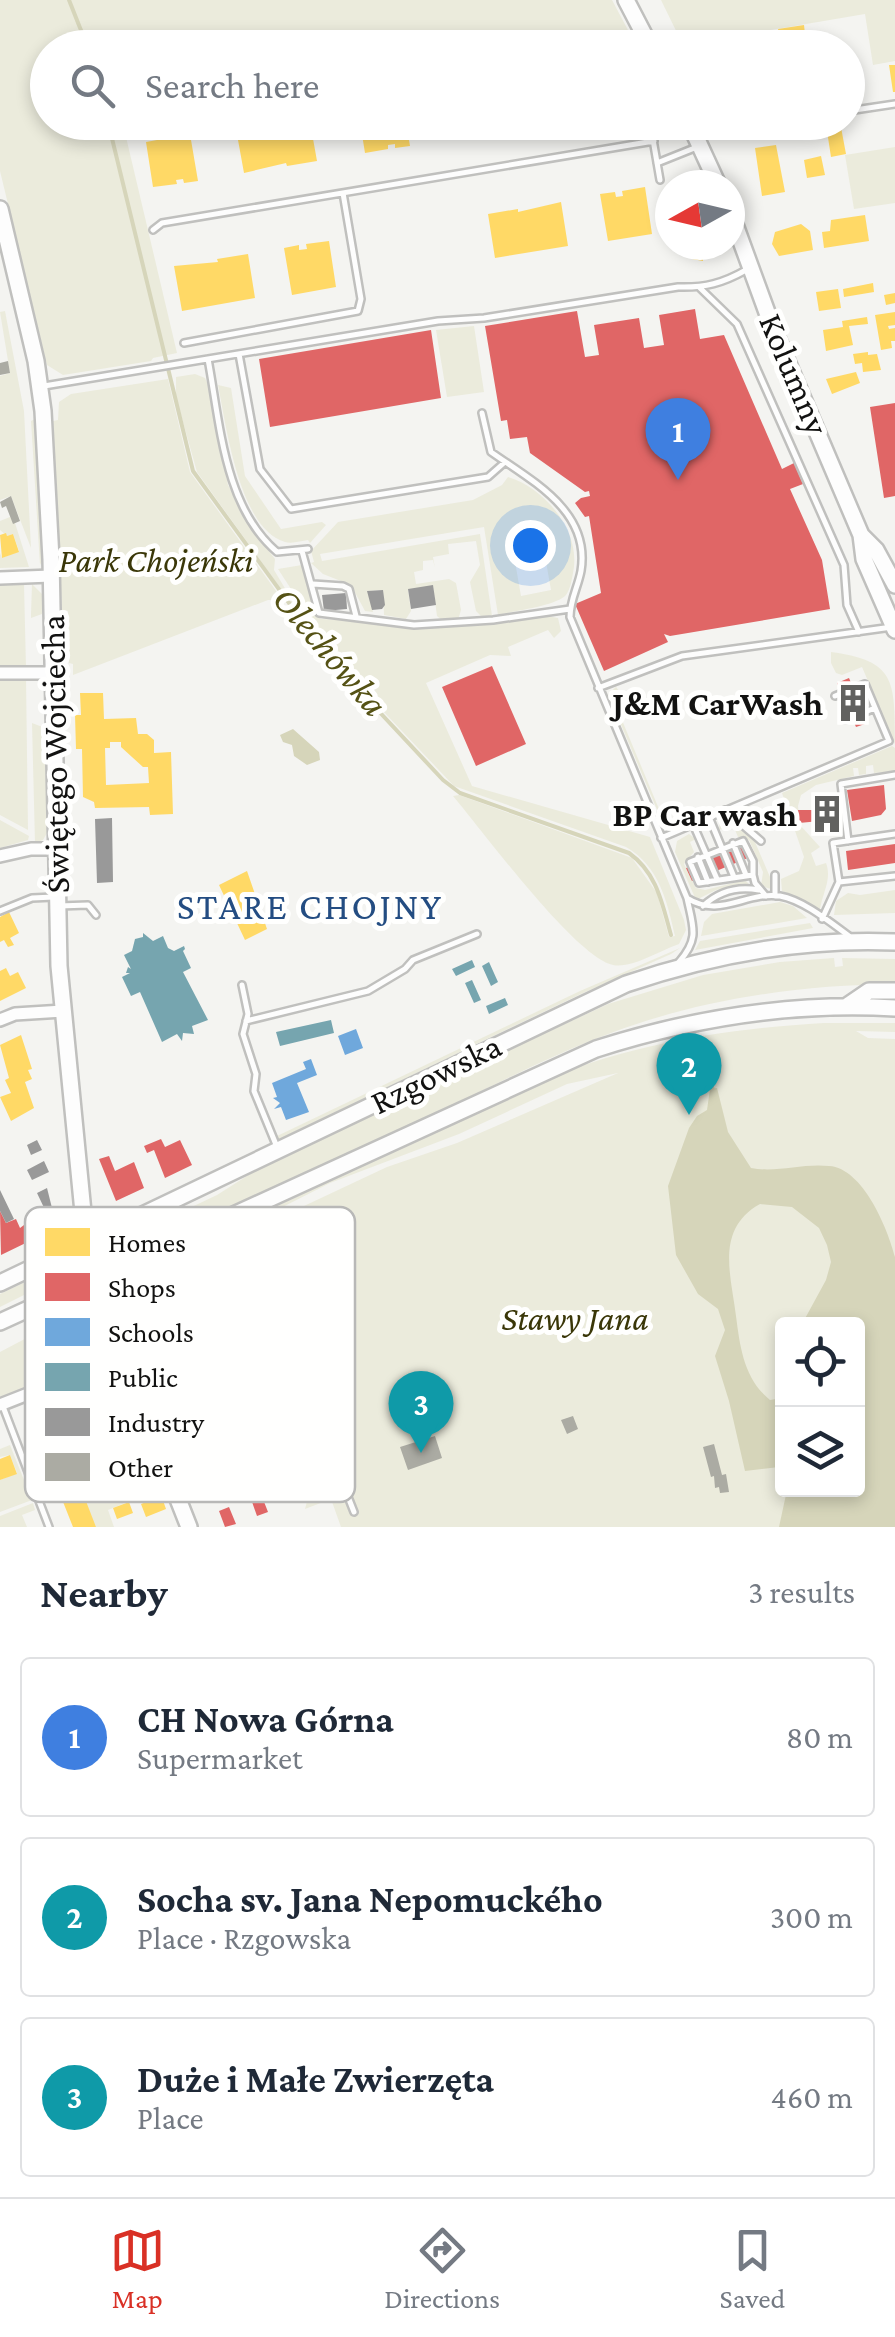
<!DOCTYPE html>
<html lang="en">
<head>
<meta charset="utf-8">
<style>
  body { margin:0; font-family:"Crimson Pro",serif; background:#f2f2f3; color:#1f2937 }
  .controls { position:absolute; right:30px; bottom:30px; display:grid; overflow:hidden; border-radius:10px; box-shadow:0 5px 15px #0003 }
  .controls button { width:90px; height:90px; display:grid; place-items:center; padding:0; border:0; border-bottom:2px solid #e0e1e3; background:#fff; color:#1f2937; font:50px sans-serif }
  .compass { position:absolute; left:655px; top:170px; width:90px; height:90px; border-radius:50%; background:#fff; box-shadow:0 5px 15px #0003; rotate:262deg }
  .you { position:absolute; left:530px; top:545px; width:35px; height:35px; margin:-25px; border:8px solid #fff; border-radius:50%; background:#1a73e8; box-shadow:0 0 0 15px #1a73e833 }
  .badge { display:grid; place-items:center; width:65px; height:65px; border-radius:50%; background:#d93025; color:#fff; font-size:32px; font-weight:700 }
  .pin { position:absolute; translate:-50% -82px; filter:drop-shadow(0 2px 5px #0008) }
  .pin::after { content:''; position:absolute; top:52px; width:35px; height:30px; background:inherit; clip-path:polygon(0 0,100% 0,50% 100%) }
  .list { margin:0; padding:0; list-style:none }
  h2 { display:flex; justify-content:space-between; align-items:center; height:130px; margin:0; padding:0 40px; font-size:42px }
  h2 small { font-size:32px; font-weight:400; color:#747a83 }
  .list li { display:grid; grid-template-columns:65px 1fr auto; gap:30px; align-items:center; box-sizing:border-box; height:160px; margin:0 20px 20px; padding:0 20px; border:2px solid #e0e1e3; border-radius:10px }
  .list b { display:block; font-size:38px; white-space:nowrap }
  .list p { margin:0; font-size:32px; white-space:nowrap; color:#747a83 }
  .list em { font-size:32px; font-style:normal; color:#747a83 }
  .icon { flex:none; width:55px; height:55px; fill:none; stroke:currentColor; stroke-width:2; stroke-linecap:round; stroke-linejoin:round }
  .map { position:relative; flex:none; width:895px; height:1527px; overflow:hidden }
  .search { position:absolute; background:#fff; box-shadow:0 5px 15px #0003; left:30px; right:30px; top:30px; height:110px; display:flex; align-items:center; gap:25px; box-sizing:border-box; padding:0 35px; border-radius:55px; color:#747a83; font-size:38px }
  .sheet { height:670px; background:#fff }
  nav { display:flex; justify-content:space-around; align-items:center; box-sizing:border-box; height:140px; border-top:2px solid #e0e1e3; background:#fff; font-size:28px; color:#747a83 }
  nav a { display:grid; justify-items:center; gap:5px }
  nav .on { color:#d93025 }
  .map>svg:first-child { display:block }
  .green { fill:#ebebdc; fill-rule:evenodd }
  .water { fill:#d6d5ba }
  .homes { fill:#ffd966; fill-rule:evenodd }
  .shops { fill:#e06666 }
  .schools { fill:#6fa8dc }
  .public { fill:#76a5af }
  .industry { fill:#999 }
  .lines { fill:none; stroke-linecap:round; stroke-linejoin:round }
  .stream { stroke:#d6d5ba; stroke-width:4 }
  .building { fill:#ababa3 }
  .lane-casing { stroke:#c0c0be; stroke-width:10 }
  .street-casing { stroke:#c0c0be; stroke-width:16 }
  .secondary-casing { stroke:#c0c0be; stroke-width:20 }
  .lane { stroke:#fdfdfd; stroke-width:5 }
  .street { stroke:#fdfdfd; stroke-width:11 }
  .secondary { stroke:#fdfdfd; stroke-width:15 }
  .labels { text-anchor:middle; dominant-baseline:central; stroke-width:10; stroke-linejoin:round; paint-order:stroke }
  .street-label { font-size:35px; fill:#121211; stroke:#fffffe }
  .park-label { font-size:35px; font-style:italic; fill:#3a3708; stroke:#fffffe }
  .poi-label { font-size:35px; font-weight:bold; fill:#121211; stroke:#fffffe; text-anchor:end }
  .water-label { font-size:38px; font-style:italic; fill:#555215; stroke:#fffffe }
  .neighbourhood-label { font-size:38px; letter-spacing:2.5px; fill:#244d82; stroke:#fffffe }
  .key { fill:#fffffe; stroke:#b8b8b7; stroke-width:2.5 }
  .key-label { font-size:28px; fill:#121211 }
</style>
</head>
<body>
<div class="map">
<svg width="895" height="1527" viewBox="0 0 895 1527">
  <rect width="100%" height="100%" fill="#f4f4f1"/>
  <!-- green -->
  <path class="green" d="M0,0H612L637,47L48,48V122L206,123L126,137L177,353L153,358L151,361L63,375L47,365L0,171Z
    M661,0H895V61L873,65L865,14L683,45Z
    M895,147V203L854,209L845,155Z
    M5,311L24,411L31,548L11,496L0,500V376L10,373L0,312Z
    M474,326L484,392L447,397L436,330Z
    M195,374L205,378L208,384L228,485L253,530L275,559L274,570L286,590L283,592L197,472L176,397V377Z
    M168,379L190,472L279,595L275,597L277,600H268L73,675V664L69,663L68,611L62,610L53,421L58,420L59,402L71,394Z
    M218,385L231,388L245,476L281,529L322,522L326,525L310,543L308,540C301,541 292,544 285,542C239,529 226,424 218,385Z
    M35,419L43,559L40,565L31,421Z
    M508,477C545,488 582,532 573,573C572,579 570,590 566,595C556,606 513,611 498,615L484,527L320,554L322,561L480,534L492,616L482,617L476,611L470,582L480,565L476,541L448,544L449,554L433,557L435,568L433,560L423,561V570L414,572L416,584L449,579L456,583L461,610L458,620L443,621L437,616L433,586L408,590L411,611L406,619L384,615L383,590L368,591L373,612L365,611L351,585L323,574L311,563L314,562L311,551L338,522L473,500L502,485ZM541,533L551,590L521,596L511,539Z
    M10,517L15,523L29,567L0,568V553L2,558L19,551L13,534L7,536L0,530V521Z
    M302,565L316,615L321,619L382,622L416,629L493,624L547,616L558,618L561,631L554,638L548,630L508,647L511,656L490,655L426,683L472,786L650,837L684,920L686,930L679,944C661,950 631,969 613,965C575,957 482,830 453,796L459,795L632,858L657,893L669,937L675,936C667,901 659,866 626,847L454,786L328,653L285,595L291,589L278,569Z
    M0,584H24L26,668L0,669Z
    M32,584L43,595L42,614L31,618V614Z
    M831,652C895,661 895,679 895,744L862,667L842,675L836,673L831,663Z
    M0,677H26L28,830L0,815Z
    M616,687L623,696L614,701L664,821L672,818L673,824L666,825L661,819L608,694Z
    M32,723L45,728L47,833L43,840L35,843Z
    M892,746L895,748V771L874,773L873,765L866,766V774L859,775L858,768H853L854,776L816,785L801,795L798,806L800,825L820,847L811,853L816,866L826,863C832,879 823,892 820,909L782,891L781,879L799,871L804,857L782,793Z
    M728,819L755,842L773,884L771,889L761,886L763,872L749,840L738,837L733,825L719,830L720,820Z
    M0,820L29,836L28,840L0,848Z
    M689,834L696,839L690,842L694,852L684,864L696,888L705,890L745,880L750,885L716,890L696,900L675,852L677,841Z
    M895,890V913L834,915L836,901L848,893L860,895Z
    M780,902L793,906L807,918L701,936L704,922L712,914Z
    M810,923L813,928L695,950L700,941Z
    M680,948L671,954L581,994L277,1140L275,1137L580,991Z
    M834,958L835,967L843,966L842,958L895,959V984C799,985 702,999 611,1033C540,1059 473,1097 404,1128C318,1168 232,1205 147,1244L141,1231L217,1195L274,1159L608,1004L703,975L780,962Z
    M824,1023H895V1032L856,1031L868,1038L895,1039V1527H341L331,1499L305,1509L317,1462L276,1351L259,1358L255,1352L172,1383L140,1299L170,1276L251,1235V1231L387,1167L457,1143L618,1073L567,1084L459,1134L330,1183L249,1224L250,1219L535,1084C628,1044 724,1029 824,1023ZM782,1324H858V1490H782Z
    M36,1277L40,1287L0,1307V1294Z
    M55,1323L56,1326L44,1333L54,1356L66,1351L74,1369L0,1397V1352Z
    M87,1390L92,1402L83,1405L89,1420L74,1426L91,1469L143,1447L159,1489L108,1510L114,1527H96L43,1450L46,1459L39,1462L30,1439L46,1431L43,1428L33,1432L29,1424L34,1422L36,1426L44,1422L40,1414L32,1418L29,1413Z
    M10,1445L32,1500L0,1512V1480L17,1473L10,1455L0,1457V1449Z
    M33,1503L35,1510L22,1515L27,1527H0V1516Z"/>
  <!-- water -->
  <path class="water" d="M293,729L319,752L320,760L307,765L294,756L292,745L283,742L280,735Z
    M717,1088L728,1132L751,1168C777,1173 803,1163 829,1166C863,1168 888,1229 895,1257V1527H779L787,1490H858V1324H802L826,1280L831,1262L827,1245L819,1228L792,1207L760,1204C715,1229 731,1275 736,1316C740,1347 744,1379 770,1400L782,1398V1471L779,1467L745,1471L729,1401L715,1356L725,1330L718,1309L698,1294L676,1255L668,1186L689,1128L697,1116L707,1110L710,1089Z"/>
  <!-- homes -->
  <path class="homes" d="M804,25L805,34L780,38L778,29Z
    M889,65H895V92H893Z
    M275,122H310L317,161L287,166L286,163L244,173L236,129Z
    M360,122H406L410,146L395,148V144L388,145V149L365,153Z
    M446,122H521L522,127L479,132V135L449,140Z
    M808,122H840L846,154L831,157L827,131L810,134Z
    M786,126L787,133L773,135L772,127Z
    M190,134L198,181L184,183L183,179L176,180L177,184L153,187L146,142Z
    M776,145L785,192L762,196L755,148Z
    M821,156L825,175L807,178L804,160Z
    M645,187L652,234L608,241L600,194L615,192L616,197L623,196L622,191Z
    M561,202L568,246L495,258L488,214L518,209V212Z
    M865,215L869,241L824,248L822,232L830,231L831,220Z
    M801,224L810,231L813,250L779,256L772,244L775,232Z
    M329,241L336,287L292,295L284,248L299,245V250L307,249L306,244Z
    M715,245L716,255L703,257V261L692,259L690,249Z
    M248,254L255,298L182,311L174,266L218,262L217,259Z
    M873,283L874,292L844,297L843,289Z
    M838,289L841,308L819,311L816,292Z
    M895,293V303L886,305L884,295Z
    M895,312V325L888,326L889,329L895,328V341H891L892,348L881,350L875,315Z
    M867,317L868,324L849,326L853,345L826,351L823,330L843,327L842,321Z
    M868,352V355L877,354L881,370L863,372L862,363L855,364L853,354Z
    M856,372L860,383L832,394L826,379Z
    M6,533L7,536L13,534L19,552L2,558L0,535Z
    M80,693H103L104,719L136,718L138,734H147L154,740V753L171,752L173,814L150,815L149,807L95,808L94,802L83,797L82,749H76L75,715H81ZM110,742H121V747L143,767H148L149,783L106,785L105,748H110Z
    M247,871L267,929L245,940L219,885Z
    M9,912L19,933L10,938L14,945L8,947L4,940L0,942V917Z
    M6,968L10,976L18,972L26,988L0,1001V971Z
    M21,1035L32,1069L28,1070L32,1079L25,1082L34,1108L11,1121L0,1097L11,1093L5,1080L9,1078L0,1045Z
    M63,1442L96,1527H73L46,1459L42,1450Z
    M10,1455L17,1474L0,1480V1459Z
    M159,1489L166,1509L146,1517L141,1504L146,1502L143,1495Z
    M129,1502L133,1513L117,1519L113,1508Z"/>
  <!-- shops -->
  <path class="shops" d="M695,309L700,339L724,335L782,469L794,463L803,484L790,489L822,560L830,609L670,636L664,634L668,642L604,671L575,604L601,593L589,516L585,517L575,503L581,498L590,496L589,491L585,492L530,453L527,437L510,439L507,420L501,421L485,326L577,311L585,357L599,355L594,325L639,318L644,348L664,345L659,315Z
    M431,330L441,398L270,427L259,359Z
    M895,403V496L884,498L870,407Z
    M492,666L526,744L476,766L442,687Z
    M849,678L868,723L856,727L837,683Z
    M884,785L886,809L881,815L852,821L847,790Z
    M833,801L836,822L826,824L825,816L819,817L820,821L799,823L798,810H824L823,802Z
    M749,843L755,855L692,881L686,868Z
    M895,844V863L848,870L846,851Z
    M161,1139L165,1147L180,1140L192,1165L165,1178L154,1150L147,1153L144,1146Z
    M109,1156L115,1171L134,1162L144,1188L116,1201L99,1159Z
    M0,1211L6,1223L16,1219L20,1228L28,1222L36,1238L1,1255Z
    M261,1494L268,1512L257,1516L251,1499Z
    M229,1507L236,1524L225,1527L219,1511Z"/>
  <!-- schools -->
  <path class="schools" d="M356,1029L363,1048L345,1055L338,1036Z
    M311,1059L317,1075L297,1083L309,1112L286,1120L281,1107L274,1109L280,1103L273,1098L277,1097L272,1083L306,1069L303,1062Z"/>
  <!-- public -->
  <path class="public" d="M143,933L153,941L163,936L168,948L174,951L184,946L185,949L183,951L191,968L183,972L208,1020L192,1026L194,1034L183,1033L182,1041L177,1034L162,1042L140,992L131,996L122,977L130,973H126L128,967L131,969L124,955L132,951L135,939L143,937Z
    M472,960L475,967L456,976L452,969Z
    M489,962L498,982L491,986L482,966Z
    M472,980L481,1000L474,1003L465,983Z
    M505,998L508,1005L489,1014L486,1006Z
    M331,1020L334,1033L280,1046L276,1032Z"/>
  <!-- industry -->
  <path class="industry" d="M433,585L436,605L411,609L408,589Z
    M383,590L385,605L382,609L372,610L367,591Z
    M346,593L347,609L324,611L322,595Z
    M112,818L113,882L97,883L95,819Z
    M37,1140L42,1150L31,1155L27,1145Z
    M44,1161L49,1172L32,1180L27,1170Z
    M47,1188L53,1212L47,1214L37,1193Z
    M0,1190L14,1219L6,1223L0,1211Z"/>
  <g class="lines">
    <!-- stream -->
    <path class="stream" d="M69,0L88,48
      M108,122L193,471L329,658L443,780L460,793L629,853C657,873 662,903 671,935
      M699,1038L713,1091"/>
  </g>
  <!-- building -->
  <path class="building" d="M8,361L10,373L0,375V363Z
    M11,496L20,521L13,524L6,506L2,508L0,502Z
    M573,1416L578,1429L567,1434L561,1420Z
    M435,1436L442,1458L408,1470L400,1447Z
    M714,1444L722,1475L726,1474L729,1492L720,1493L719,1487L715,1488L714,1476L711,1477L703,1447Z"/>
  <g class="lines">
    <!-- lane casing -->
    <g class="lane-casing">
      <path id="lane" d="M848,111L895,104
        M650,122L660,180
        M701,135L777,122
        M657,163L697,147
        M153,230L162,223L654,141
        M700,288L737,324L844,565L847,605L859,632
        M184,343L358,311L361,299L343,193
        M239,354L260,469L291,509L488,477L505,462
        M208,359C220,423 224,507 277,552L308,549
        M44,386L438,321L484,318L678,287C705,288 723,283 746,270
        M482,413L491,452C532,481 591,511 581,571C578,587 570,600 570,617L687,898C693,927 700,938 679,962
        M302,551L319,613L414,625L493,620L570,609
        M313,584L343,586L349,589L356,616
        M598,688L682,656L892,627
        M845,720L875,708
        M725,810L761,841
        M709,817L734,877
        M693,824L717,879
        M661,838L889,741L865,684L835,696
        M848,841L841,784L895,775
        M733,843L746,875
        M698,857L708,882
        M753,875V861L743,841L690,862L699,883L753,875L755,883L766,896
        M775,875V896
        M839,882L895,876
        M687,898C720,919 746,891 780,896C803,900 830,922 849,936
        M59,906L88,905L96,915
        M703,906C719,891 738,886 759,890
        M0,911L32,898L54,897
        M822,919L839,882L833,843L895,834
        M242,985L248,1014L243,1034L256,1074L254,1091L277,1147
        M246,1021L368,991L405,969L413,960L477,934
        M237,1215L354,1512
        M298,1361L347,1421L346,1428L323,1433
        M2,1404L49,1527"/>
    </g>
    <!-- street casing -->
    <g class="street-casing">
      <path id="street" d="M0,578L51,576
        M0,673H53
        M0,856L31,849H56
        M0,1020L15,1014L63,1011
        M0,1405L122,1357"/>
    </g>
    <!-- secondary casing -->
    <g class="secondary-casing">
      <path id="secondary" d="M626,0L651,48
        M689,122L718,185
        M0,209L36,361L43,411L51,559L59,966L87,1253L91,1278L189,1527
        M730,211L772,326L861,535L864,559L895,630
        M861,535L876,550L895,585
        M847,1006L869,991H895
        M0,1283L626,984C714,954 801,938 895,942
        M0,1322L596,1049C693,1018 794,1002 895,1008"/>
    </g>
    <!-- lane -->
    <use href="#lane" class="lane"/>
    <!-- street -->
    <use href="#street" class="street"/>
    <!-- secondary -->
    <use href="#secondary" class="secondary"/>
  </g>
  <!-- icons -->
  <defs>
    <g id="building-bare" transform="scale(3)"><path d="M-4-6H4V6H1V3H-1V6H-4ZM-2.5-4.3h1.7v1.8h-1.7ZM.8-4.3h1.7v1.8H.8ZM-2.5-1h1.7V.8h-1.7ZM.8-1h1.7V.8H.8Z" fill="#61615f" stroke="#fffffe" stroke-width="2.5" paint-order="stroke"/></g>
  </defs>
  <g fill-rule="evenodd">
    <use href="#building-bare" x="853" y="703"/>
    <use href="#building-bare" x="827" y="814"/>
  </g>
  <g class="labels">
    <!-- street labels -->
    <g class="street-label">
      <text transform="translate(794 374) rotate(67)">Kolumny</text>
      <text transform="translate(55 754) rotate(-91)">Świętego Wojciecha</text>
      <text transform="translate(436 1074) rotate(-26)">Rzgowska</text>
    </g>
    <!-- park labels -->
    <g class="park-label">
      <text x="156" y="560">Park Chojeński</text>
      <text x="575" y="1318">Stawy Jana</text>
    </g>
    <!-- poi labels -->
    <g class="poi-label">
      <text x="823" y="703">J&amp;M CarWash</text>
      <text x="797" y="814">BP Car wash</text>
    </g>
    <!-- water labels -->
    <g class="water-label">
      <text transform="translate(331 651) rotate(50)">Olechówka</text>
    </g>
    <!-- neighbourhood labels -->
    <g class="neighbourhood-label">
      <text x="310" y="906">STARE CHOJNY</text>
    </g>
  </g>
  <!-- legend -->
  <rect x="25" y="1207" width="330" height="295" rx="15" class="key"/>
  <rect x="45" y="1228" width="45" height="28" fill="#ffd966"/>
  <rect x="45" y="1273" width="45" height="28" fill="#e06666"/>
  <rect x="45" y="1318" width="45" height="28" fill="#6fa8dc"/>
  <rect x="45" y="1363" width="45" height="28" fill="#76a5af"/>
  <rect x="45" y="1408" width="45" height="28" fill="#999"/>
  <rect x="45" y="1453" width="45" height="28" fill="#ababa3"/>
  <g class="key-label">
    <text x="108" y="1252">Homes</text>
    <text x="108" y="1297">Shops</text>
    <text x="108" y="1342">Schools</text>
    <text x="108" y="1387">Public</text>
    <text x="108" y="1432">Industry</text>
    <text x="108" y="1477">Other</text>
  </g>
</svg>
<div class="controls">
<button><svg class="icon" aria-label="locate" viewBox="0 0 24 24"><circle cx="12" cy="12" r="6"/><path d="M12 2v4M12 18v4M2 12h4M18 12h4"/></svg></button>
<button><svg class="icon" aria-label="layers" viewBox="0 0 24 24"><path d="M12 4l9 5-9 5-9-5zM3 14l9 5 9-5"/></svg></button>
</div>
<svg class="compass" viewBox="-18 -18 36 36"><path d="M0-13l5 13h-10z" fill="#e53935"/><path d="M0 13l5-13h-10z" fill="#747a83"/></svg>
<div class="you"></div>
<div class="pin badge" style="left:678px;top:480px;background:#3f7fe0">1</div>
<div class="pin badge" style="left:689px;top:1115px;background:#0f9aa8">2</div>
<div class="pin badge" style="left:421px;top:1453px;background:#0f9aa8">3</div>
<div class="search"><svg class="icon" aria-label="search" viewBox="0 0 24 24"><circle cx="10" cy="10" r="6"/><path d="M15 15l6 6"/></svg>Search here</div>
</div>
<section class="sheet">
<h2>Nearby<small>3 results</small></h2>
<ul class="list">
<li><span class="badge" style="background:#3f7fe0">1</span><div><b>CH Nowa Górna</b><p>Supermarket</p></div><em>80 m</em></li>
<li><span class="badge" style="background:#0f9aa8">2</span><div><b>Socha sv. Jana Nepomuckého</b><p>Place · Rzgowska</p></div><em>300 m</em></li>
<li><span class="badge" style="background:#0f9aa8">3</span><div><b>Duże i Małe Zwierzęta</b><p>Place</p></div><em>460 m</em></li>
</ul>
</section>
<nav>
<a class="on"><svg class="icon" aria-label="map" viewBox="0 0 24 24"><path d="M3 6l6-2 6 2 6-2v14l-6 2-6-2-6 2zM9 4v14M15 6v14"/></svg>Map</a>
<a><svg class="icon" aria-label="directions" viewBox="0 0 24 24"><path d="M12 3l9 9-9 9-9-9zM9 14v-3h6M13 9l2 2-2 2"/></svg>Directions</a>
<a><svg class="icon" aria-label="saved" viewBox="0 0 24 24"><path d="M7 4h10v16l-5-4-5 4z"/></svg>Saved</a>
</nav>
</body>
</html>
